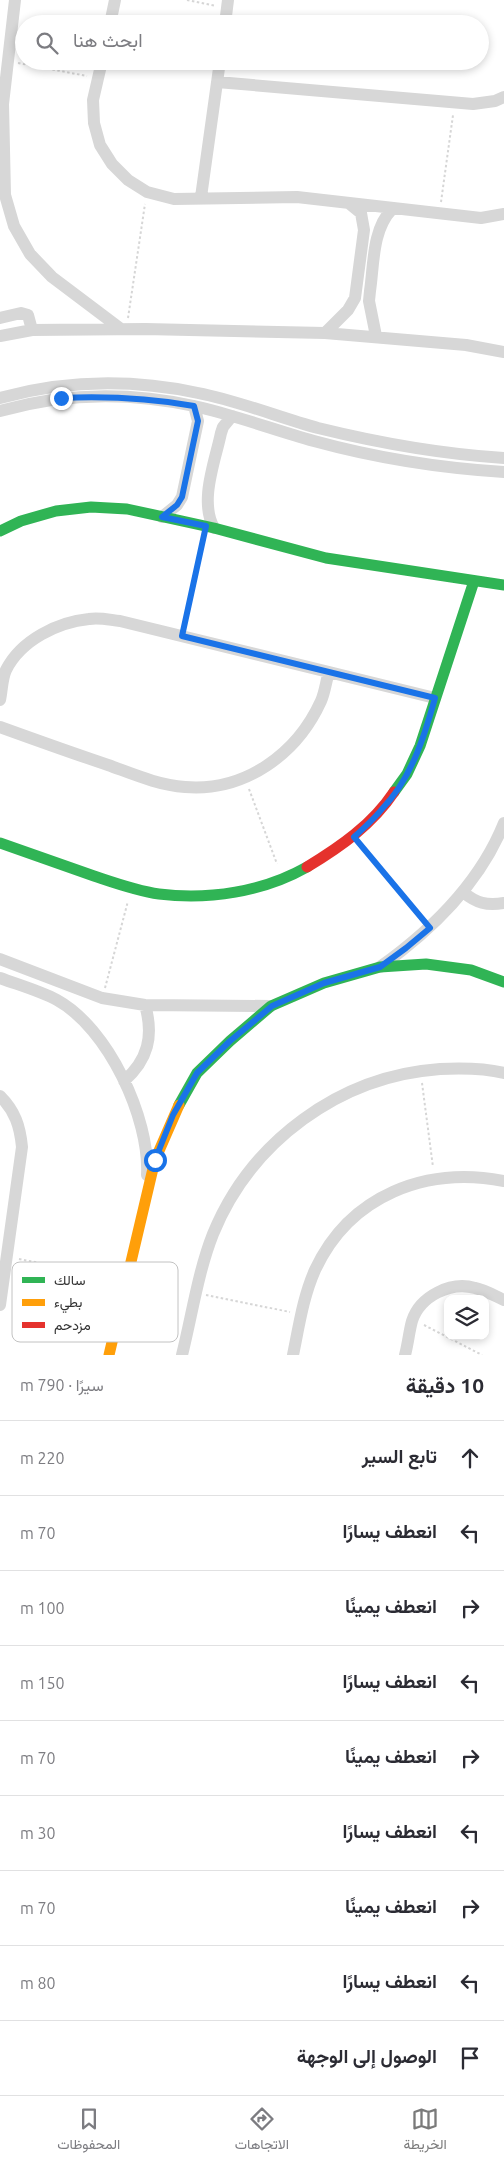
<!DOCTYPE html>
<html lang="ar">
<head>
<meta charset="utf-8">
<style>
  body { margin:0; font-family:Ubuntu,Vazirmatn,sans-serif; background:#f7f7f7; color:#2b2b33; direction:rtl }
  .controls { position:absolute; right:15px; bottom:15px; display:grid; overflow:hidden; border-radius:10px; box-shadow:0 2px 8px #0003 }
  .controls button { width:45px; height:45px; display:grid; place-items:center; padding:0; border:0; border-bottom:1px solid #e1e1e2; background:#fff; color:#2b2b33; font:25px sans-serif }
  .stop { position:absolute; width:15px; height:15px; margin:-11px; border:4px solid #1a73e8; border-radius:50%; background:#fff }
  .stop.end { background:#1a73e8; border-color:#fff; box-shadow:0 1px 5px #0008 }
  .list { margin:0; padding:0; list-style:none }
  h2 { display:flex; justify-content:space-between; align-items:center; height:65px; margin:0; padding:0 20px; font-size:21px }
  h2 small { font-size:16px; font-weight:400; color:#7c7c81 }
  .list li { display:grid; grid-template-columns:32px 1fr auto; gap:15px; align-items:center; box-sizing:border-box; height:75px; padding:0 20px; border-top:1px solid #e1e1e2 }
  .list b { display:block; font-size:19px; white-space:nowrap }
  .list em { font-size:16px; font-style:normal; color:#7c7c81 }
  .icon { flex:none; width:28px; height:28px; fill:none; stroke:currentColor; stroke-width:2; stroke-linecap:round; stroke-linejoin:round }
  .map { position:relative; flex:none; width:504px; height:1355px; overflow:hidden; direction:ltr }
  .search { position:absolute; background:#fff; box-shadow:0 2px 8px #0003; left:15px; right:15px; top:15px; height:55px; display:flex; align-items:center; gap:12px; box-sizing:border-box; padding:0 18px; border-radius:28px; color:#7c7c81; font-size:19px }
  .sheet { height:740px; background:#fff }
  nav { display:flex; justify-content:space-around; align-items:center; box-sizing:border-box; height:70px; border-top:1px solid #e1e1e2; background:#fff; font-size:14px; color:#7c7c81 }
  nav a { display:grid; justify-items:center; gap:2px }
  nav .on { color:#7a7a7a }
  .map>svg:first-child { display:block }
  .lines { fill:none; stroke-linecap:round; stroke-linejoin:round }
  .path { stroke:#d6d6d6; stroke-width:2; stroke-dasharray:2.5 2.5; stroke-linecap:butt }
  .street { stroke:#d7d7d7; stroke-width:12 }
  .fast { stroke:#30b455; stroke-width:11 }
  .slow { stroke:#ff9f0a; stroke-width:11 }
  .jam { stroke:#e5322d; stroke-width:11 }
  .route { stroke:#1a73e8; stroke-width:6 }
  .key { fill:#fff; stroke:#c2c2c2; stroke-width:1 }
  .key-label { font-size:14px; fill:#333 }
</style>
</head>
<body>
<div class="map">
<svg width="504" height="1355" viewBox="0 0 504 1355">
  <rect width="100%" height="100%" fill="#fff"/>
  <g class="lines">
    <!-- path -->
    <path class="path" d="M187,0L216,6
      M18,63L87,76
      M441,202L453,115
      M128,318L145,204
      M184,624L203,541
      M249,789L277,864
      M362,846L422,917
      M105,988L128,901
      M422,1083L433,1167
      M19,1259L113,1277
      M206,1295L290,1312
      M424,1325L482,1355"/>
    <!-- street -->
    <path class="street" d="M15,0L3,104L5,195L14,226L30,254L52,277L121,329
      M110,24L115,0
      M225,24L228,0
      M102,61L93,100L94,123L100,145L112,164L128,180L147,192L174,199L297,197L481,218L504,214
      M217,82L473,104L495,101L504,97
      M201,197L220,61
      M0,318L21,313L28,315L32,330
      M325,333L348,310L355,298L364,230L361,213L350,204
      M0,336L32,330L145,329L325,333L466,345L504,352
      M376,336L369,301L370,291C374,264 372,230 392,209
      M0,398C65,380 132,379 198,393C239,401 278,417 318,428C379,443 441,454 504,458
      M0,411C63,393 130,392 194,406C235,415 274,430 314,441C376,458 440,468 504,472
      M162,517L177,505L182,497L198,421L194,406
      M214,528C199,501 215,462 221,433L223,427L232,416
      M0,700C2,691 2,678 6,670C21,640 58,622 89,619C99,617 110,620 120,621L435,698
      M0,727C36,740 72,753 108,765C133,774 158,785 185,787C245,792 297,754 321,701C325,692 326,681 329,672
      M463,892C476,903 487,906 504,903
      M0,959L102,998L145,1005L271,1006
      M380,967C432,930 480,883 504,823
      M0,978C19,985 40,991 57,1000C108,1028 150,1118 147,1175
      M124,1081C148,1060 154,1036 145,1005
      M0,1096C15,1111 20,1126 22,1147L0,1305
      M182,1355C192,1315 198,1272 213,1234C251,1141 340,1076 440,1069C461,1068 484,1068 504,1073
      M293,1355C299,1326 303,1297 315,1270C350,1195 426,1166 504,1181
      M405,1355C408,1344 409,1332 412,1321C420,1296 451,1281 475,1288C485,1290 495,1296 504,1300"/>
    <!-- fast -->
    <path class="fast" d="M0,531L21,521L56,511L91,507L127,509L214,528L326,558L504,585
      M394,792L407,774L420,746L474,581
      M0,843C31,854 62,865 94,876C115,883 137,891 159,894C209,900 263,892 307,867
      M179,1105L197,1073L230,1041L271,1006L324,983L380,967L426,964L471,970L504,982"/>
    <!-- slow -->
    <path class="slow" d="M109,1355L155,1160L179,1105"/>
    <!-- jam -->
    <path class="jam" d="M307,867C340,847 372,825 394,792"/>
  </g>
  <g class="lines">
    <!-- route -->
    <path class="route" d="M61,398C106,396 149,398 194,406L198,421L182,497L177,505L162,517L206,526L182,636L435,698C424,738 411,779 382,809C374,819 364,828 354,837L430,928L406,948L380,967L324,983L272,1006L230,1041L197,1073L173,1115L155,1160"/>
  </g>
  <!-- legend -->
  <rect x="12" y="1262" width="166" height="80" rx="8" class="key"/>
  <rect x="22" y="1277" width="23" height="6" fill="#30b455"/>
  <rect x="22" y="1299" width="23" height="7" fill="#ff9f0a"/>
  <rect x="22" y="1322" width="23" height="6" fill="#e5322d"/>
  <g class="key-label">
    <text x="54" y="1285">سالك</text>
    <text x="54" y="1307">بطيء</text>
    <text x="54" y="1330">مزدحم</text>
  </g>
</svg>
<div class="controls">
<button><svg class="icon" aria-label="layers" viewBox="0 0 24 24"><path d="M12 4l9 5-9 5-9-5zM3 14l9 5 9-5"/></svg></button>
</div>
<div class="stop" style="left:155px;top:1160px"></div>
<div class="stop end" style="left:61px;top:398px"></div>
<div class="search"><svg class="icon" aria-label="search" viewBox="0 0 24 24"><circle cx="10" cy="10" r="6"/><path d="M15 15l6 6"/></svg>ابحث هنا</div>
</div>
<section class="sheet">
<h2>10 دقيقة<small>سيرًا · 790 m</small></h2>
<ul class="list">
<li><svg class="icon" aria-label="ahead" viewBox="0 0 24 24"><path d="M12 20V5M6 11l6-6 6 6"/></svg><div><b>تابع السير</b></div><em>220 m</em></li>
<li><svg class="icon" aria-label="left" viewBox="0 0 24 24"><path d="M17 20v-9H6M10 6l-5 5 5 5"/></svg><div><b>انعطف يسارًا</b></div><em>70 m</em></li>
<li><svg class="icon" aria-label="right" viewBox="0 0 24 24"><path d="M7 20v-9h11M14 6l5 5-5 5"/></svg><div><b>انعطف يمينًا</b></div><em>100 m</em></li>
<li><svg class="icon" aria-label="left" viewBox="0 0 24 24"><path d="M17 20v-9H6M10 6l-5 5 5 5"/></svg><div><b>انعطف يسارًا</b></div><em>150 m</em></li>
<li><svg class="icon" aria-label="right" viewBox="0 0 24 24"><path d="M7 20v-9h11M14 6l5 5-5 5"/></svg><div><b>انعطف يمينًا</b></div><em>70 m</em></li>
<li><svg class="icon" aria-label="left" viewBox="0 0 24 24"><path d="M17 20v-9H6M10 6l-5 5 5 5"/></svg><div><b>انعطف يسارًا</b></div><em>30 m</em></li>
<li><svg class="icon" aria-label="right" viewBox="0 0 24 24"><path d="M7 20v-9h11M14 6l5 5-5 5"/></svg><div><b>انعطف يمينًا</b></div><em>70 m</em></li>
<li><svg class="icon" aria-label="left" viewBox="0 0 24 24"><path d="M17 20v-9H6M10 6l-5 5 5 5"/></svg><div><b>انعطف يسارًا</b></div><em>80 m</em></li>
<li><svg class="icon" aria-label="arrive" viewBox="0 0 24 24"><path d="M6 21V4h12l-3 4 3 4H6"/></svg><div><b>الوصول إلى الوجهة</b></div></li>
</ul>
</section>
<nav>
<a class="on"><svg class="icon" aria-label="map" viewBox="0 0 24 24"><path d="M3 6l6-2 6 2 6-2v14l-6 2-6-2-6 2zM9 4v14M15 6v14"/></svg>الخريطة</a>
<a><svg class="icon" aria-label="directions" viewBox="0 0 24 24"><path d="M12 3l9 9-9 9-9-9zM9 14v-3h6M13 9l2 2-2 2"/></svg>الاتجاهات</a>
<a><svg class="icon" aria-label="saved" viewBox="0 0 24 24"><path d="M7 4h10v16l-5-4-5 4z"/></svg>المحفوظات</a>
</nav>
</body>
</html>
